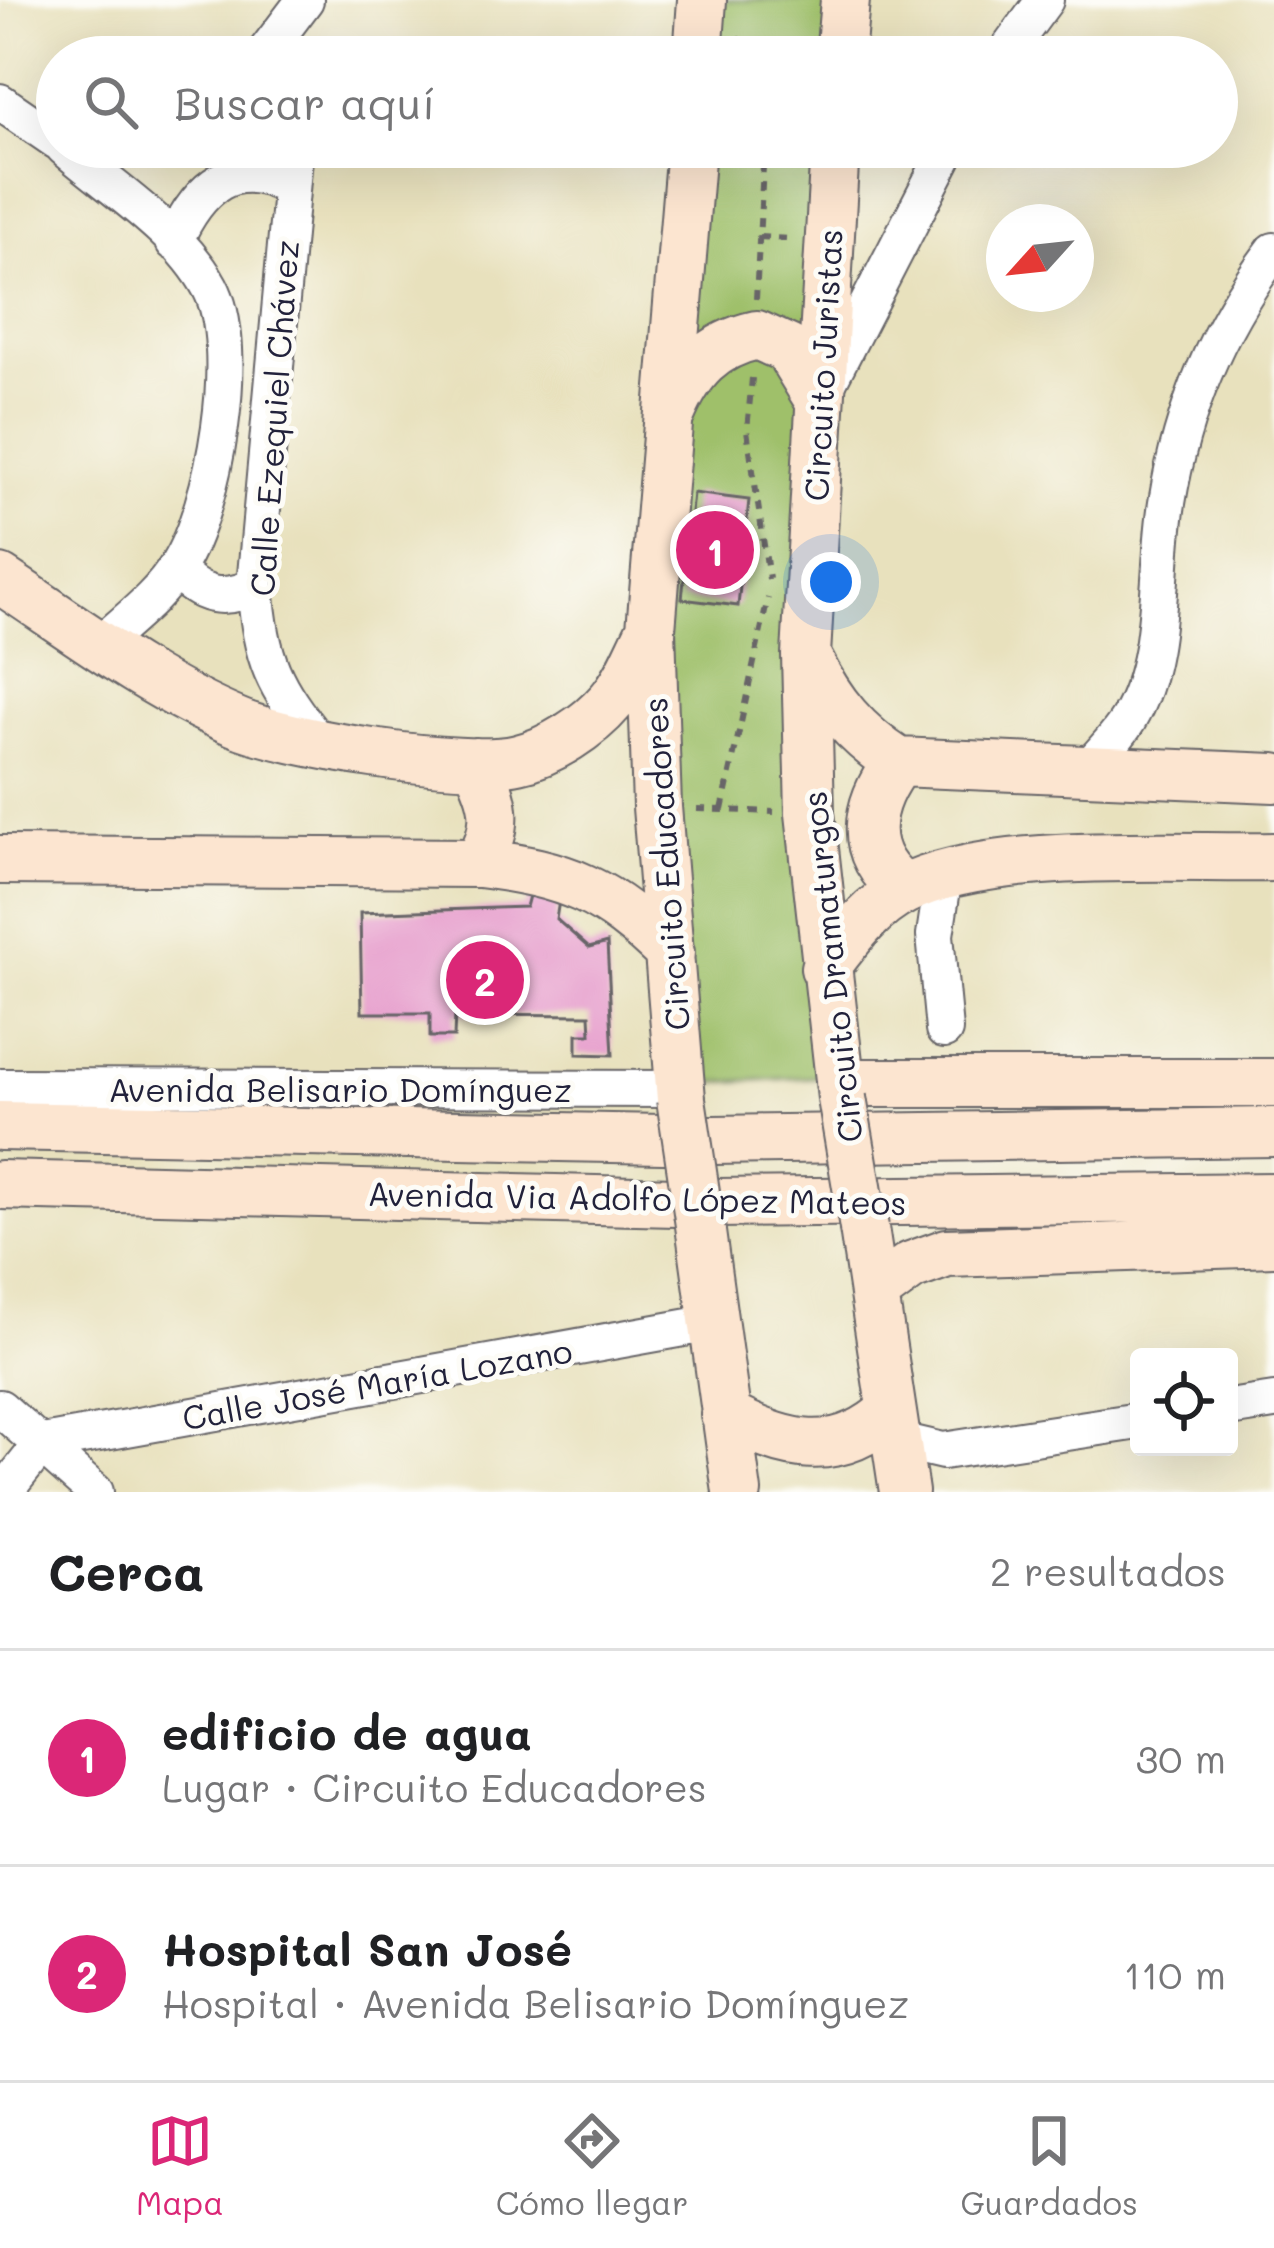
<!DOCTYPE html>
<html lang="es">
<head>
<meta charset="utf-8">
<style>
  body { margin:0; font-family:Mali,sans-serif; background:#f2f2f2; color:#202124 }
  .controls { position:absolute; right:36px; bottom:36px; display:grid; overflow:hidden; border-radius:12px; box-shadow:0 12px 48px #0002 }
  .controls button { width:108px; height:108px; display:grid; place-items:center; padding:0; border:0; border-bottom:3px solid #e0e0e0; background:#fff; color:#202124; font:60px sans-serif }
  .compass { position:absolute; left:986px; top:204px; width:108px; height:108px; border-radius:50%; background:#fff; box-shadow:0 12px 48px #0002; rotate:243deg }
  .you { position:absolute; left:831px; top:582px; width:42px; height:42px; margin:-30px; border:9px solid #fff; border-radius:50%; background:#1a73e8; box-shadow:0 0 0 18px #1a73e833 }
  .badge { display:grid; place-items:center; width:78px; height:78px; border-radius:50%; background:#db2777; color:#fff; font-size:39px; font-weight:700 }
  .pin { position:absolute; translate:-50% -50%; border:6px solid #fff; box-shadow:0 3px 12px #0006 }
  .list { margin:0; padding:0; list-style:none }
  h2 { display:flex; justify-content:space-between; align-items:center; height:156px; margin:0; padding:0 48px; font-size:51px }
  h2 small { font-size:39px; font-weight:400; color:#757577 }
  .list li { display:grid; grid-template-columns:78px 1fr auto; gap:36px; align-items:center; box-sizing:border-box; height:216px; padding:0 48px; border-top:3px solid #e0e0e0 }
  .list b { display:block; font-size:45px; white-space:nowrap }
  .list p { margin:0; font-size:39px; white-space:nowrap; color:#757577 }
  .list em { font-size:39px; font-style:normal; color:#757577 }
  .icon { flex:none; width:66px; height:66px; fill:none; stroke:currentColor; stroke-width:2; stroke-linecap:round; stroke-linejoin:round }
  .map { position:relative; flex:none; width:1274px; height:1492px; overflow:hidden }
  .search { position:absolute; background:#fff; box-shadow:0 12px 48px #0002; left:36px; right:36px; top:36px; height:132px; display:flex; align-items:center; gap:30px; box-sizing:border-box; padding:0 42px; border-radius:66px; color:#757577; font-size:45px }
  .sheet { height:588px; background:#fff }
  nav { display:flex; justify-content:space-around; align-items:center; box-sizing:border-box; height:168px; border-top:3px solid #e0e0e0; background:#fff; font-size:33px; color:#757577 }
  nav a { display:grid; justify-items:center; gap:6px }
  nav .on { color:#db2777 }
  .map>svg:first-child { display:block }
  .green { fill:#9fc06a; stroke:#607152; stroke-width:3 }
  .building { fill:#e69dcc }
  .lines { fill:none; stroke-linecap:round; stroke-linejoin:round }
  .street-casing { stroke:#676568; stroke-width:40 }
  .secondary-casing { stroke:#676568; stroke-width:52 }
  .path { stroke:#676568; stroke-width:6; stroke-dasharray:9 9; stroke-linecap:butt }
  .street { stroke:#fff; stroke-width:36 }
  .secondary { stroke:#fce5d0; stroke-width:48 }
  .secondary-bridge-casing { stroke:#676568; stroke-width:52; stroke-linecap:butt }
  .secondary-bridge { stroke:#fce5d0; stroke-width:48 }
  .labels { text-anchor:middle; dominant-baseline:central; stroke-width:10; stroke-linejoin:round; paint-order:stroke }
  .street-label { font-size:33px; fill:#22223b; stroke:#fdfcf7 }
</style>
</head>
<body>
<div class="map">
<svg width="1274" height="1492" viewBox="0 0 1274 1492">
  <rect width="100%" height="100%" fill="#fdfcf7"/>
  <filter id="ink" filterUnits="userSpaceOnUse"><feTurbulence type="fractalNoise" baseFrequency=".00833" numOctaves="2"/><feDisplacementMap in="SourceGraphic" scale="24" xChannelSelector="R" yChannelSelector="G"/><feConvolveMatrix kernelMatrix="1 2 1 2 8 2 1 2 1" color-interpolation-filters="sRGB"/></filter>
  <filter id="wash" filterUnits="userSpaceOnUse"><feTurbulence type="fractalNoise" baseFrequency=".004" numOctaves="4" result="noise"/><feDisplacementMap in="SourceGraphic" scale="48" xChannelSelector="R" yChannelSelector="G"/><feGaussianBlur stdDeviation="2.7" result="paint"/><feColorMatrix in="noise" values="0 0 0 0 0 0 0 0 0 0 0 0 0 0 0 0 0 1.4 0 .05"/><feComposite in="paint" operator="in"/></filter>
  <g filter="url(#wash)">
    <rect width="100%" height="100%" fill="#e8e1bd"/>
    <!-- green -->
    <path class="green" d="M697,0H832L827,57H695Z
      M690,147H822L834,1076L681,1084L657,807Z"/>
    <g id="blocks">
      <!-- building -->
      <path class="building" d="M693,493L749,500L738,606L682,599Z
        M531,888L560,895L556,919L589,948L607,943L613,1055L577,1054V1034H591L590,1015L455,1014L454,1037H430V1013H362L360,913L526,907Z"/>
    </g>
  </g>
  <g filter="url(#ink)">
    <use href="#blocks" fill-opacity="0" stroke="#676568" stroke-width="3"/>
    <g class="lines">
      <!-- street casing -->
      <g class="street-casing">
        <path id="street" d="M262,57L305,0
          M1003,57L1045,0
          M0,102L57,141
          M64,147C112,189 179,230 210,287C243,348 214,508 178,565C160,596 127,620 101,644
          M295,147L255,586C262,663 272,683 319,743
          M174,242C199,187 234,154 291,189
          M826,386L949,147
          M176,569C198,597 224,602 255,586
          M1087,770C1100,754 1117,738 1128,720C1165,659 1156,572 1167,503C1182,409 1217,327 1274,251
          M944,875L935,935L944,1030
          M0,1087L680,1089
          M0,1408L95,1492
          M1229,1408L1274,1401
          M896,1440L943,1451L1139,1421
          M43,1443L712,1323
          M4,1492L43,1443"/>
      </g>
      <!-- secondary casing -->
      <g class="secondary-casing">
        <path id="secondary" d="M698,57L702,0
          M840,57L845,0
          M835,147L806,655L810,813L842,1098
          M671,413C689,371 711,345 757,335L788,349L819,400
          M0,579C76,629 152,687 236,722C288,744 464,772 518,759C550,752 589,727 611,701C628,682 639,652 651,629
          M808,659C830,704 856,735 898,762L1274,778
          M476,762C496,802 501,824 479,863
          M898,762C866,803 855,854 905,889
          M0,860L479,863C568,874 606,890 670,953
          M825,968C848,938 870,907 904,890C988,846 1176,859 1274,857
          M840,1083H1274
          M681,1099L657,807L651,629L691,147
          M0,1126L714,1140L1274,1132
          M0,1185L717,1203L1274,1197
          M864,1228L904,1492
          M701,1232L737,1492
          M874,1293L911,1266L947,1253L1274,1242
          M725,1415C785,1447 837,1461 891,1411"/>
      </g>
      <!-- path -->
      <path class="path" d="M737,38L753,57
        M759,237L790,239
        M756,299L764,147
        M752,378L747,430L769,579
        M697,809L774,812
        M722,810L768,598"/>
      <!-- street -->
      <use href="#street" class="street"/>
      <!-- secondary -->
      <use href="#secondary" class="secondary"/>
      <!-- secondary-bridge casing -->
      <g class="secondary-bridge-casing">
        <path id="secondary-bridge" d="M842,1098L864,1228
          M681,1099L701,1232"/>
      </g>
      <!-- secondary-bridge -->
      <use href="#secondary-bridge" class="secondary-bridge"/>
    </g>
  </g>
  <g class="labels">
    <!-- street labels -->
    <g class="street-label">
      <text transform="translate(822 365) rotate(-87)">Circuito Juristas</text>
      <text transform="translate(273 418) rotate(-86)">Calle Ezequiel Chávez</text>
      <text transform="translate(665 864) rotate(-94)">Circuito Educadores</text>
      <text transform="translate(831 967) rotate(-96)">Circuito Dramaturgos</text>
      <text x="340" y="1088">Avenida Belisario Domínguez</text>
      <text transform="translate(637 1197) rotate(1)">Avenida Via Adolfo López Mateos</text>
      <text transform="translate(377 1383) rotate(-10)">Calle José María Lozano</text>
    </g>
  </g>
</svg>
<div class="controls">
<button><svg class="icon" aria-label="locate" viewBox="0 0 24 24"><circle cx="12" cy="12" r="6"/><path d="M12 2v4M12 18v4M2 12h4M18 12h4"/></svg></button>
</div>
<svg class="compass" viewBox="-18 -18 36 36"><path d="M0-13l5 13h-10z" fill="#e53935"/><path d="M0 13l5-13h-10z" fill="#757577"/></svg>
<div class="you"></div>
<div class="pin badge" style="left:715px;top:550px">1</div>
<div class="pin badge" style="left:485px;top:980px">2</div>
<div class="search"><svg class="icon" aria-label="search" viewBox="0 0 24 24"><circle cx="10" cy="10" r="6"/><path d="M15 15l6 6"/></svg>Buscar aquí</div>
</div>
<section class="sheet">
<h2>Cerca<small>2 resultados</small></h2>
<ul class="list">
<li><span class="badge">1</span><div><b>edificio de agua</b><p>Lugar · Circuito Educadores</p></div><em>30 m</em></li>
<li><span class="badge">2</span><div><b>Hospital San José</b><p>Hospital · Avenida Belisario Domínguez</p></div><em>110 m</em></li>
</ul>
</section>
<nav>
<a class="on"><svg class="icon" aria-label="map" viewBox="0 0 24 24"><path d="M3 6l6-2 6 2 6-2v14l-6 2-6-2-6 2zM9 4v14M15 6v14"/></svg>Mapa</a>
<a><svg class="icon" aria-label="directions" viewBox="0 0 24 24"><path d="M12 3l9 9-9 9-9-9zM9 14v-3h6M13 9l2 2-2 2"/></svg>Cómo llegar</a>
<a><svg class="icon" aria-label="saved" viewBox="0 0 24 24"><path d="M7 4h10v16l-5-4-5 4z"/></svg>Guardados</a>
</nav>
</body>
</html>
